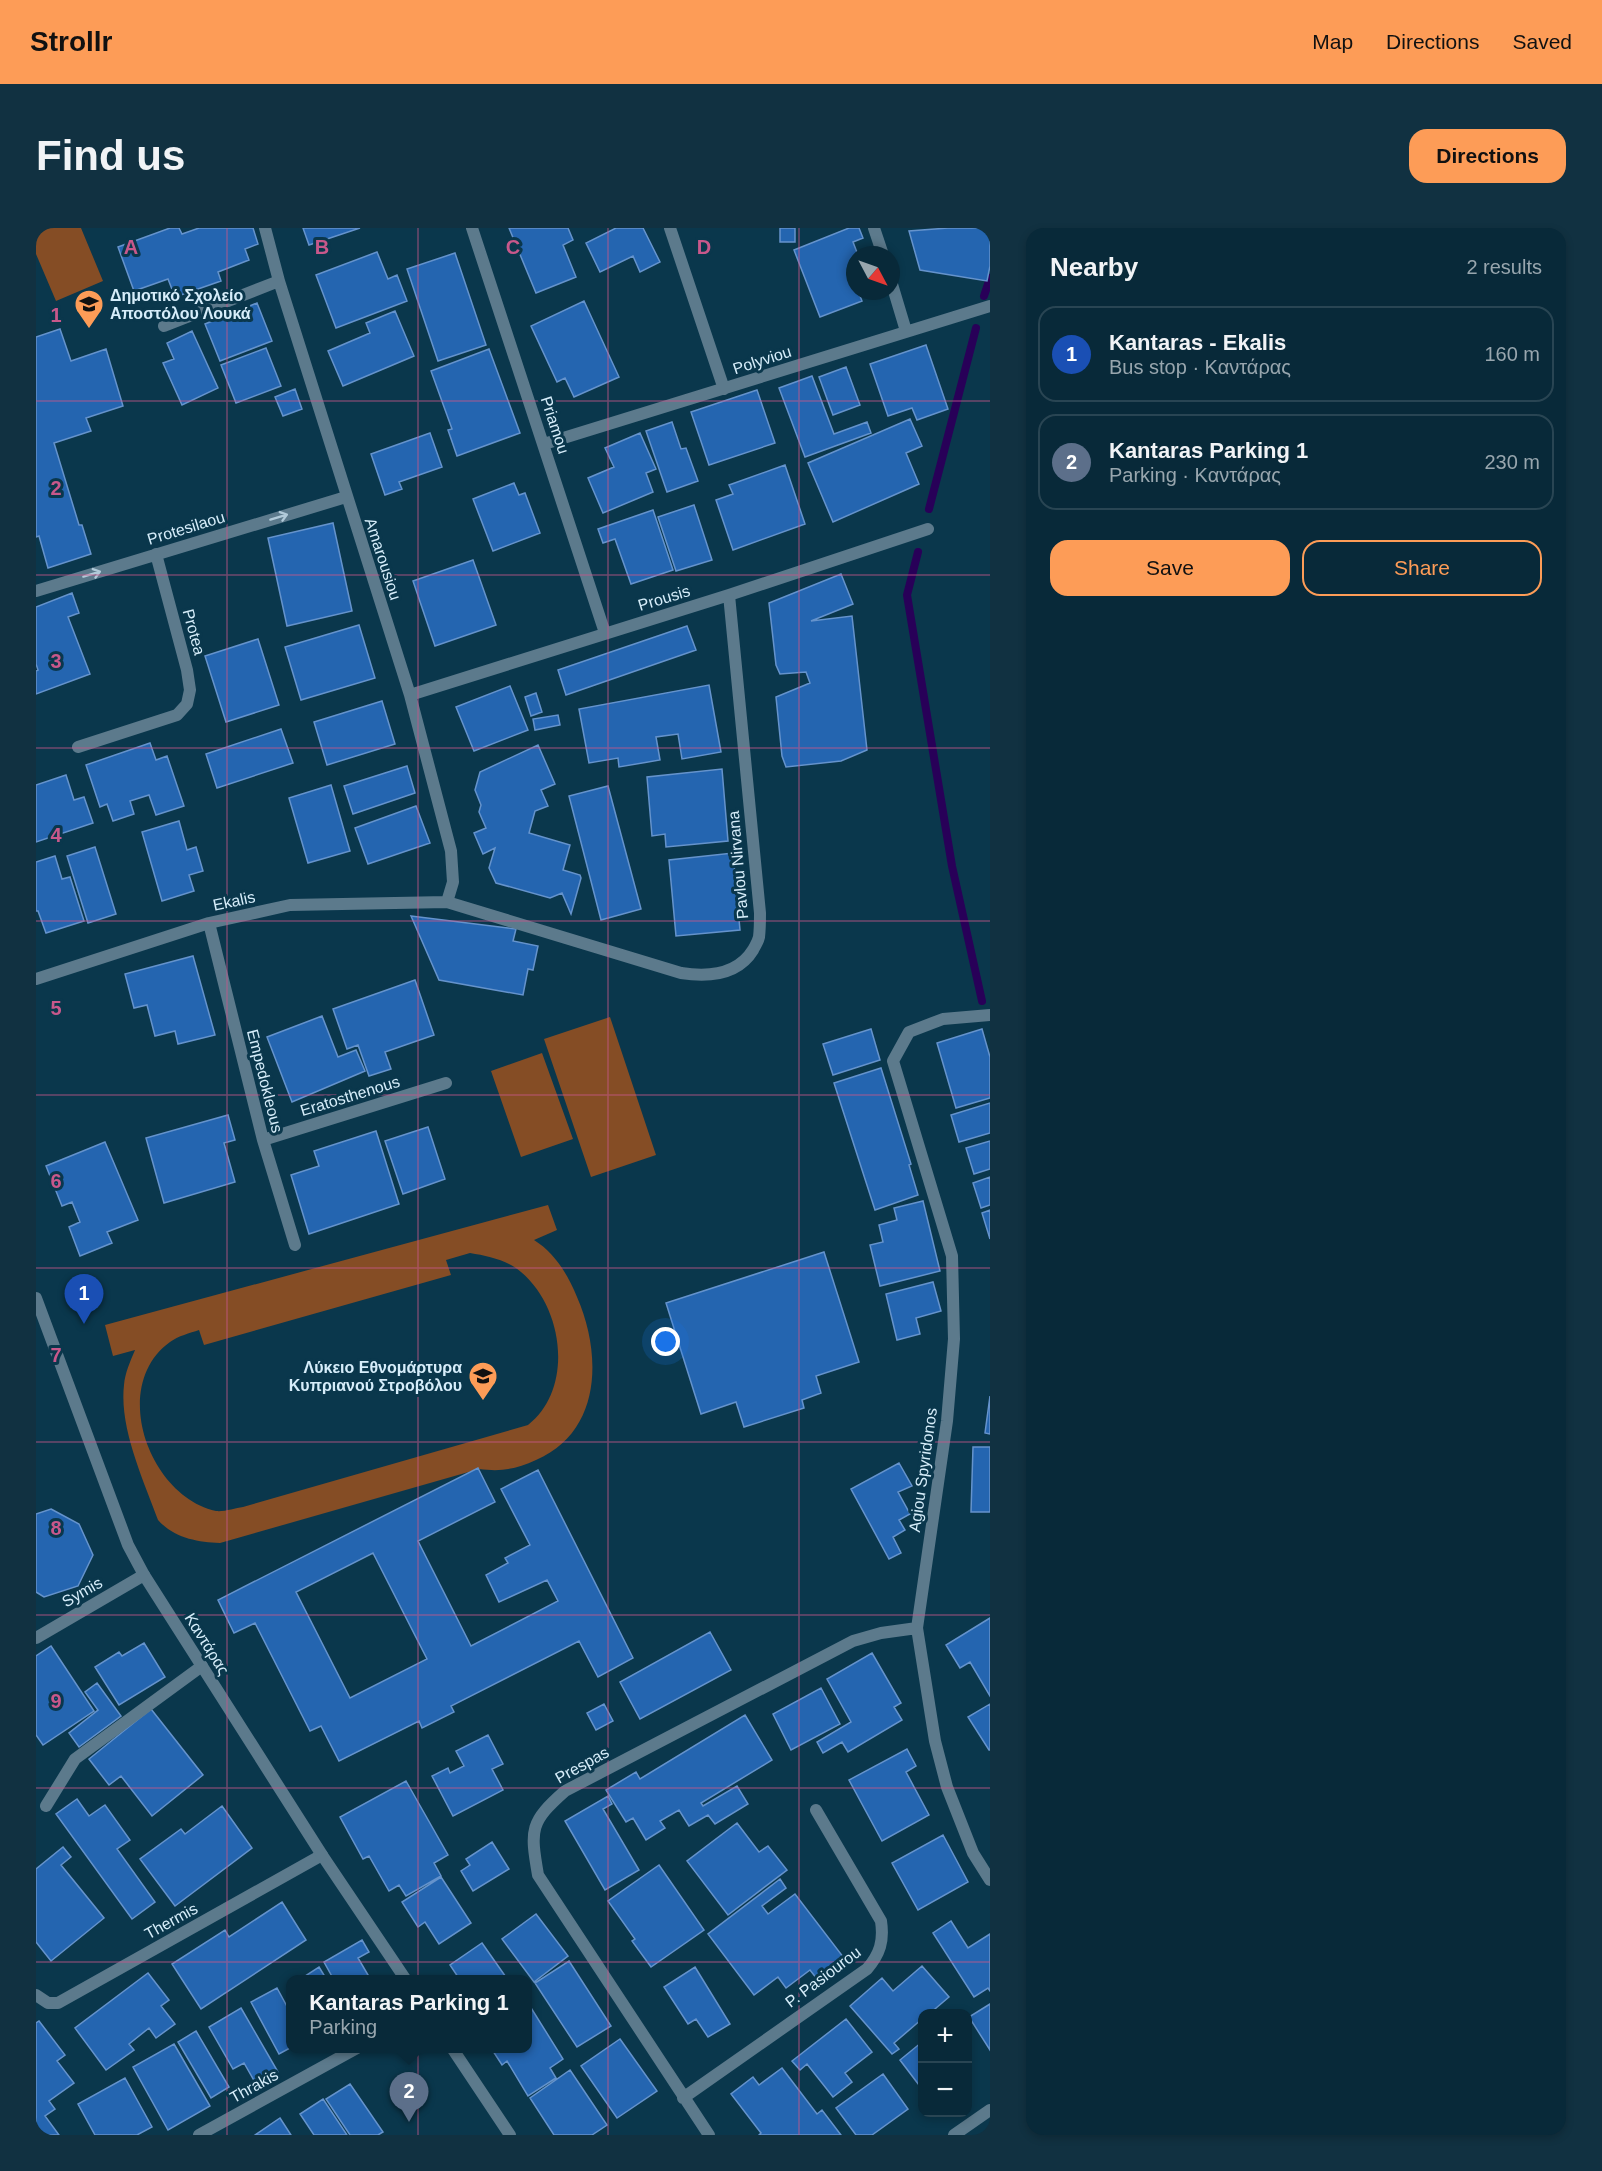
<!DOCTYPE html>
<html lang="en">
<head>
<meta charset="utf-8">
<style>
  body { margin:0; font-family:Helvetica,sans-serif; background:#113141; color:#f1f3f6 }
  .controls { position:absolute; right:18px; bottom:18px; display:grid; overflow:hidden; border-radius:12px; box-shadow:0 3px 9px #0003 }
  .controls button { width:54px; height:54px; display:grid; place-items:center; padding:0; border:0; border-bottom:2px solid #294553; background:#082939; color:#f1f3f6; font:30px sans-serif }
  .compass { position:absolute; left:810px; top:18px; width:54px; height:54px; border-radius:50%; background:#082939; box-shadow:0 3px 9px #0003; rotate:131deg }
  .you { position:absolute; left:630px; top:1114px; width:21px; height:21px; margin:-15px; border:4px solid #fff; border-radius:50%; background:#1a73e8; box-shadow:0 0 0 9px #1a73e833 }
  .badge { display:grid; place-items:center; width:39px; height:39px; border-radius:50%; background:#fd9c57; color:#fff; font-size:20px; font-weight:700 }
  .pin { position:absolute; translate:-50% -50px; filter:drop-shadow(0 2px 3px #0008) }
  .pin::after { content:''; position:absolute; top:32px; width:21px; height:18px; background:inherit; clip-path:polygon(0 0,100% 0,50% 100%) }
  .popup { position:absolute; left:250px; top:1747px; width:246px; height:78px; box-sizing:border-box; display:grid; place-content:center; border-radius:12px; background:#082939; filter:drop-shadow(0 2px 4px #0005); font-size:20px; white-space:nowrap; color:#98a6ae }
  .popup b { font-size:22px; color:#f1f3f6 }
  .popup::after { content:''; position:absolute; left:50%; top:100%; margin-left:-12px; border:12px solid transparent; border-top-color:#082939 }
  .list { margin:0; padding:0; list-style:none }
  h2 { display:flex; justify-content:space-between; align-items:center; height:78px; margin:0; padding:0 24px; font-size:26px }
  h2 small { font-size:20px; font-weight:400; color:#98a6ae }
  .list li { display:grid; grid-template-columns:39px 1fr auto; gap:18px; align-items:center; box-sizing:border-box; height:96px; margin:0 12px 12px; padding:0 12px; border:2px solid #294553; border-radius:18px }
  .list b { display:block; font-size:22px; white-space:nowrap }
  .list p { margin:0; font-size:20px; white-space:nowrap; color:#98a6ae }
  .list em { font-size:20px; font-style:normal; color:#98a6ae }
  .actions { display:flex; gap:12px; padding:18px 24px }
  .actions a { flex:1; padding:14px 0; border:2px solid #fd9c57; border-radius:18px; text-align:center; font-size:21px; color:#fd9c57 }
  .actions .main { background:#fd9c57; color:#111 }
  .map { position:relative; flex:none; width:954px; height:1907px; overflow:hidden; border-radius:18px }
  header { display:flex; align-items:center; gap:36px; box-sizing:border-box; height:84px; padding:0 30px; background:#fd9c57; color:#111 }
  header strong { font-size:28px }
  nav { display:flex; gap:33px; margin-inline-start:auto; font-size:21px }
  .intro { display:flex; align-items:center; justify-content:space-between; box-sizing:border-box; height:144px; padding:0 36px }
  h1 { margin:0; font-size:42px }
  .button { padding:15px 27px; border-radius:18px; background:#fd9c57; color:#111; font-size:21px; font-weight:700 }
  main { display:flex; gap:36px; padding:0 36px }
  aside { flex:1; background:#082939; border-radius:18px; box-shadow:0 3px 9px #0003 }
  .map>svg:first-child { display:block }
  .green { fill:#854d25; fill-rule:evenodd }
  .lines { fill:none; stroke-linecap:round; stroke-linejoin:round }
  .stream { stroke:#280058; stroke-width:8 }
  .building { fill:#2465b0; stroke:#6593cc; stroke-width:1.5; fill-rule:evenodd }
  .minor { stroke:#5c7a8c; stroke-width:12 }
  .tertiary { stroke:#5c7a8c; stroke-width:12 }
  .oneway { stroke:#b1cad9 }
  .grid { fill:none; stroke:#c8588b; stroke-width:1.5; stroke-opacity:0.55 }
  .labels { text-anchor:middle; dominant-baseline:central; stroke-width:6; stroke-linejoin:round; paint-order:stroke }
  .poi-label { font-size:16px; font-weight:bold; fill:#d6edfa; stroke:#0a374c; text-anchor:start }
  .street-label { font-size:16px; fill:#d6edfa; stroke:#0a374c }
  .grid-label { font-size:20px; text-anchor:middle; font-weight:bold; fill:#c8588b; stroke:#0a374c; stroke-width:6; stroke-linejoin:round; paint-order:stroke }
</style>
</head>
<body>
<header>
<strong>Strollr</strong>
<nav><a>Map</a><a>Directions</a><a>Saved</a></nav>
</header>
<div class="intro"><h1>Find us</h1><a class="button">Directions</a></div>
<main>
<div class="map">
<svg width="954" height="1907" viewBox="0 0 954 1907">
  <rect width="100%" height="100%" fill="#0a374c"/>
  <!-- green -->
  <path class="green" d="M0,0H45L67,53L20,73L0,26Z
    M574,789L620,927L555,949L508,811Z
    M506,825L537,911L485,929L455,843Z
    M512,977L521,1002L498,1012C519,1025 532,1047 541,1069C566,1126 566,1204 500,1232C480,1241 466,1244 443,1241L184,1315C161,1314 138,1310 122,1292C108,1253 83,1200 88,1157C89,1145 94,1134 99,1122L77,1128L69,1097ZM434,1025C452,1028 471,1032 485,1044C528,1080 538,1161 492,1197L207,1279C199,1280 188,1284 180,1283C113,1268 73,1158 134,1114C142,1108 154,1105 163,1102L168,1117L415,1047L410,1032Z"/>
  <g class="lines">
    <!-- stream -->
    <path class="stream" d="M948,68L954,50
      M893,281L940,100
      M882,324L871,367L916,638L946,773"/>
  </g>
  <!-- building -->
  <path class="building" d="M134,0H143L146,6L163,0H217L222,16L209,21L213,32L182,44L185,53L139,69L132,51L98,63L82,19Z
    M267,0H324L273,17Z
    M473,0H532L537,12L527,17L540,49L500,65Z
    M580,0H607L624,34L604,44L597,28L564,44L550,15Z
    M744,0H759V14H744Z
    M813,0H823L827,10L817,14L822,27H819V51L817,52L819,63H822L826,73L784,89L758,22Z
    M912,0H954V38L951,53L884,42L873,3Z
    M341,24L352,51L361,47L371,73L300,100L280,47Z
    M419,25L450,117L402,133L371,41Z
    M548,73L583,149L538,169L529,150L521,154L495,98Z
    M221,75L236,113L184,133L169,96Z
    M359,83L378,128L307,158L292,123L334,105L330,95Z
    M24,101L35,133L70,121L87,178L50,190L55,203L18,215L43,297H46L55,326L12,340L3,308L0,309V109Z
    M156,103L182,160L146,177L127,135L138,131L131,115Z
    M890,117L912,181L881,192L876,180L852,188L834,136Z
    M230,120L245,158L200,175L185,137Z
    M453,121L484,205L421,228L412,202L416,201L395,143Z
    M810,139L824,177L797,187L783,149Z
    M776,148L798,206L831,194L835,205L769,229L743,160Z
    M259,161L266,181L247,188L239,169Z
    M721,162L739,215L673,237L655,184Z
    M874,191L886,218L870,225L883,256L797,294L772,235Z
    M636,194L645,221L650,220L662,253L631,264L610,203Z
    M394,205L406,239L363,254L366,261L349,267L335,226Z
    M604,205L620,241L610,245L617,264L567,285L552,250L578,239L569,220Z
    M749,237L769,296L697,322L680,272L697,266L693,257Z
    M478,255L483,267L489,265L504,305L457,323L437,271Z
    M658,277L676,332L640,343L622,289Z
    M617,282L637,342L595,356L579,311L567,315L562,301Z
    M297,295L316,383L251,398L232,310Z
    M437,332L460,397L399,418L377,353Z
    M805,346L817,376L775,393L816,388L831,522L805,533L750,539L746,528L740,469L774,455L770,444L744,446L740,437L733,375Z
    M36,365L43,385L32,389L54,446L0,466V443L2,442L0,436V379Z
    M323,397L339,450L265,472L249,419Z
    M651,398L660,422L530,467L522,442Z
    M222,411L243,477L190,494L169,428Z
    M673,457L685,524L646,531L642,506L620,509L624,532L583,539L582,530L553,535L543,481Z
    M474,458L492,502L438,523L420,479Z
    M500,465L506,484L495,488L489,469Z
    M346,473L359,516L291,537L278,494Z
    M522,487L524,497L499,502L497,491Z
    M245,501L257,535L181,560L170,526Z
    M114,515L120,532L131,528L148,578L120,587L113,567L94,573L98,586L77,593L71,576L64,579L50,537Z
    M502,517L519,556L505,562L512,578L499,583L493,605L534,617L527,642L544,647L545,650L535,686L526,665L514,670L460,655L453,640L459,620L447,626L438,605L450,600L443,584L445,577L439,562L444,544Z
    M371,538L379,565L317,586L308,558Z
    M686,541L692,613L630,619L629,606L616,608L611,549Z
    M30,547L38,572L48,569L57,595L0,614V557Z
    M295,557L314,623L272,635L253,570Z
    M572,558L605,681L565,692L533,568Z
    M380,578L394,615L332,636L319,600Z
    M143,593L151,622L160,619L167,643L153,647L158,663L126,673L106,604Z
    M59,619L80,686L52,695L31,628Z
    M697,625L704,702L640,708L633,632Z
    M19,628L26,651L34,649L48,693L10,705L2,683H0V634Z
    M375,688L480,701L477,713L502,718L497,742L492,741L487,767L403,752Z
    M157,728L179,807L142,816L139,803L119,808L111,777L98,780L89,746Z
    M379,752L398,807L349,824L355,841L333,848L322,817L311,821L297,781Z
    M286,788L302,829L320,822L329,843L256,874L231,809Z
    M835,801L844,832L797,847L787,816Z
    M946,801L954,829V870L920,880L901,815Z
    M845,840L875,936L873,937L882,967L839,982L798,855Z
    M954,875V905L923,914L915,887Z
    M192,887L199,912L188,915L199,954L128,975L110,910Z
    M392,899L409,951L367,966L349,913Z
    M340,903L363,976L273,1006L255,947L283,938L278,923Z
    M954,913V941L938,946L930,920Z
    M69,914L102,992L71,1004L76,1015L44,1028L33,999L44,994L36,974L26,978L10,938Z
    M954,949V977L945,980L937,955Z
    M887,973L904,1043L844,1058L834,1017L847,1014L843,997L861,992L858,980Z
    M954,982V1011L946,985Z
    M788,1024L823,1134L780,1148L785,1165L766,1172L768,1180L708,1199L700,1174L665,1186L630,1075Z
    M897,1054L905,1083L880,1090L884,1106L861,1112L850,1066Z
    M954,1168V1206L949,1205Z
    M937,1219H954V1284H935Z
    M863,1235L876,1258L862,1264L874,1286L863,1292L869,1302L857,1309L865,1325L853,1331L815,1261Z
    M442,1240L459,1274L382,1313L435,1418L522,1373L511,1352L463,1374L450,1347L472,1335L469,1330L494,1317L465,1261L502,1242L597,1430L562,1449L543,1413L415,1478L418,1484L386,1500L383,1493L303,1533L285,1498L274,1503L219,1395L198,1405L182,1372ZM337,1325L391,1431L314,1470L260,1364Z
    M15,1281L43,1296L57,1327L42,1358L8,1369L0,1364V1286Z
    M954,1390V1468L934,1434L924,1440L910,1417Z
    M674,1404L695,1442L604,1491L584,1454Z
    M108,1415L129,1449L83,1477L59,1439L83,1424L86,1428Z
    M15,1418L58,1483L7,1517L0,1507V1428Z
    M836,1425L865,1475L858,1479L866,1492L812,1524L806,1514L787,1525L781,1514L815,1494L791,1451Z
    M61,1455L85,1488L43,1519L33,1505L62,1482L49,1464Z
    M785,1460L804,1496L755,1522L737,1486Z
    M568,1476L577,1493L560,1502L551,1485Z
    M954,1476V1522H953L932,1489Z
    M115,1481L167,1547L116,1588L85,1548L73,1557L53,1531Z
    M709,1487L736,1532L665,1575L667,1578L701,1558L712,1576L679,1596L672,1587L653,1598L643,1582L624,1593L629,1600L610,1612L597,1590L590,1594L570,1562L600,1544L604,1551Z
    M452,1507L467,1536L456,1541L467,1562L417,1588L396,1548L412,1540L414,1545L428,1538L420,1523Z
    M871,1521L880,1538L870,1544L893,1587L846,1613L813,1552Z
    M370,1553L412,1627L398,1635L405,1648L370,1668L363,1657L353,1663L333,1628L327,1631L304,1589Z
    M572,1568L576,1576L567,1581L603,1642L569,1662L529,1593Z
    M41,1571L53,1588L69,1577L94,1612L81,1621L119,1674L96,1691L20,1586Z
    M186,1578L216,1620L139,1678L104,1631L145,1601L149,1606Z
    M701,1595L723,1624L732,1618L751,1642L692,1687L651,1633Z
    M907,1607L932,1654L882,1682L856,1635Z
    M456,1614L473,1641L437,1663L425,1643L434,1637L430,1631Z
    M27,1619L35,1629L25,1637L68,1690L15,1733L0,1714V1641Z
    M623,1637L668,1702L615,1739L596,1713L599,1711L572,1673Z
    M405,1649L435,1695L403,1716L389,1694L382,1699L366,1674Z
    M744,1651L750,1660L726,1678L732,1686L759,1666L808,1730L781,1751L774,1742L750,1760L742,1749L718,1767L672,1706Z
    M246,1674L270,1712L165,1781L136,1736L189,1702L193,1709Z
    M500,1686L532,1728L498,1754L466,1711Z
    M915,1693L932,1720L954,1706V1763L952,1760L938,1769L897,1705Z
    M326,1712L333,1724L322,1730L335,1752H298L288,1734Z
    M446,1715L472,1752H424L414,1737Z
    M533,1733L575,1798L541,1819L499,1755Z
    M886,1738L913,1769L893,1786H886V1791L858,1815L863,1821L856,1826L814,1778L846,1750L857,1763Z
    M283,1739L291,1752H263Z
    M659,1739L694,1796L672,1809L660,1791L652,1796L628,1759Z
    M112,1745L133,1772L125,1778L139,1796L120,1810L113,1800L93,1816L98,1822L70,1842L39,1800Z
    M241,1760L254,1784V1820L243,1826L215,1774Z
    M492,1775L527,1831L514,1840L520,1850L492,1868L471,1833L466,1837L455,1820H491Z
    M954,1776V1822L933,1789Z
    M205,1780L242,1844L220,1856L208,1835L197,1841L173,1799Z
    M810,1791L836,1824L809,1845L816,1854L797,1869L771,1836L764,1842L756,1833Z
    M3,1793L29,1827L21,1833L38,1855L13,1873L19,1881L9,1888L23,1907H0V1795Z
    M160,1803L193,1859L175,1870L142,1814Z
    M584,1811L621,1863L581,1890L545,1838Z
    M886,1814V1861L864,1832Z
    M138,1816L174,1878L132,1902L97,1839Z
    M746,1840L781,1886L786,1882L805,1907H723L725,1905L695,1866L717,1849L723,1857Z
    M534,1842L571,1897L556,1907H518L494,1870Z
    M847,1846L872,1881L836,1907H820L800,1880Z
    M89,1850L116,1899L101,1907H59L42,1876Z
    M314,1856L347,1904L342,1907H314L290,1871Z
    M287,1871L311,1907H278L264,1886Z
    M244,1890L255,1907H219Z"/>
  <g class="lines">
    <!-- minor -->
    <path class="minor" d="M229,0L243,53L374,467L415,623L417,654L411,674
      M436,0L569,405
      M634,0L688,161
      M838,0L847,27
      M855,53L870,103
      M128,98L243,53
      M508,216L954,78
      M0,363L310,269
      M374,467L693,367L892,301
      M42,519L141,487L151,476L154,462L151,442L120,326
      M173,695L227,912L259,1017
      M0,751L173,695L254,677L411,674L645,745C671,749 701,748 717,722C719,718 722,714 723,709C724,701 724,693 724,685L693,367
      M954,787L907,791L873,804L857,833L916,1028L918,1111L911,1193L881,1400L899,1513L911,1559L937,1625L954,1652
      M227,912L410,855
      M0,1410L108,1347
      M10,1578L39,1531L166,1438
      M0,1767L12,1775H22L286,1627
      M647,1870L831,1741C844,1726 848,1713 845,1693L780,1582
      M163,1907L321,1820
      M673,1907L502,1647C494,1601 494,1594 529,1563L817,1413L845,1405L881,1400
      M918,1907L954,1882"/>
    <!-- tertiary -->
    <path class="tertiary" d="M0,1070L92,1317L108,1347L286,1627L370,1752
      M416,1820L474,1907"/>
  </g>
  <!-- one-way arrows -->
  <defs><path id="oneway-shaft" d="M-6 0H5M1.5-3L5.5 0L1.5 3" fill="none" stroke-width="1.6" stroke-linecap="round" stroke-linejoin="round" transform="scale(1.5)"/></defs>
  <g class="oneway">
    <use href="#oneway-shaft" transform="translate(243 289) rotate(-17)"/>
    <use href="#oneway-shaft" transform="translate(56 346) rotate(-17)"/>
  </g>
  <!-- grid -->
  <path class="grid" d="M191,0V1907M382,0V1907M572,0V1907M763,0V1907M0,173H954M0,347H954M0,520H954M0,693H954M0,867H954M0,1040H954M0,1214H954M0,1387H954M0,1560H954M0,1734H954"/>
  <!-- icons -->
  <defs>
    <g id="school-pin" transform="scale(1.5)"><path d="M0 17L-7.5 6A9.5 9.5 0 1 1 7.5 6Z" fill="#fd9c57" stroke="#0a374c"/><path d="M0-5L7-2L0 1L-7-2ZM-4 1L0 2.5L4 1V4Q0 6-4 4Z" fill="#111"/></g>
  </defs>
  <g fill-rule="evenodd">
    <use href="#school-pin" x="53" y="76"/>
    <use href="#school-pin" x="447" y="1148"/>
  </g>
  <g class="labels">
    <!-- poi labels -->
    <g class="poi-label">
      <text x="74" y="67">Δημοτικό Σχολείο<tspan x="74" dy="18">Αποστόλου Λουκά</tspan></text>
      <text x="426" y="1139" text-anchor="end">Λύκειο Εθνομάρτυρα<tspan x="426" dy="18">Κυπριανού Στροβόλου</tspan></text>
    </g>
    <!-- street labels -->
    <g class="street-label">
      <text transform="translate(726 132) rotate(-18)">Polyviou</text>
      <text transform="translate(519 197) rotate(72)">Priamou</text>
      <text transform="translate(150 300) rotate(-17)">Protesilaou</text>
      <text transform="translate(347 331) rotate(72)">Amarousiou</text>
      <text transform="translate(628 370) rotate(-17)">Prousis</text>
      <text transform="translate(158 404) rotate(75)">Protea</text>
      <text transform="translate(702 637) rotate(-95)">Pavlou Nirvana</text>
      <text transform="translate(198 673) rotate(-12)">Ekalis</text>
      <text transform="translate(229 853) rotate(76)">Empedokleous</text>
      <text transform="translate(314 868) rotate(-17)">Eratosthenous</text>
      <text transform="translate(887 1242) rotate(-82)">Agiou Spyridonos</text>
      <text transform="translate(46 1364) rotate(-30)">Symis</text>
      <text transform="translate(171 1416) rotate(58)">Καντάρας</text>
      <text transform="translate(546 1537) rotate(-29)">Prespas</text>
      <text transform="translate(135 1693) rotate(-29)">Thermis</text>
      <text transform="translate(787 1749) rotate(-37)">P. Pasiourou</text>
      <text transform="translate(218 1858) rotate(-29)">Thrakis</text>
    </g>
  </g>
  <g class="grid-label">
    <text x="95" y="26">A</text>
    <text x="286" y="26">B</text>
    <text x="477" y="26">C</text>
    <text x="668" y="26">D</text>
    <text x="20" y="94">1</text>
    <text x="20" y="267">2</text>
    <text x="20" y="440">3</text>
    <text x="20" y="614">4</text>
    <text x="20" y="787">5</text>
    <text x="20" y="960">6</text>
    <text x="20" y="1134">7</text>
    <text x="20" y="1307">8</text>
    <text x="20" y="1480">9</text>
  </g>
</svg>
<div class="controls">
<button>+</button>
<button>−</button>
</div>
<svg class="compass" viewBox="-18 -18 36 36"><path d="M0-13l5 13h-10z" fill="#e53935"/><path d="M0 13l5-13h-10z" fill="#98a6ae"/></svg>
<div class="you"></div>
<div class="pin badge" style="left:48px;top:1096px;background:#1a4fb4">1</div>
<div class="pin badge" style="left:373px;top:1894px;background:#5c6f8a">2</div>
<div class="popup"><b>Kantaras Parking 1</b>Parking</div>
</div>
<aside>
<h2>Nearby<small>2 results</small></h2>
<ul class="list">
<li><span class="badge" style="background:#1a4fb4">1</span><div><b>Kantaras - Ekalis</b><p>Bus stop · Καντάρας</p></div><em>160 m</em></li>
<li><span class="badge" style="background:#5c6f8a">2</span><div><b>Kantaras Parking 1</b><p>Parking · Καντάρας</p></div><em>230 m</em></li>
</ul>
<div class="actions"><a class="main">Save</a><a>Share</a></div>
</aside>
</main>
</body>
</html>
